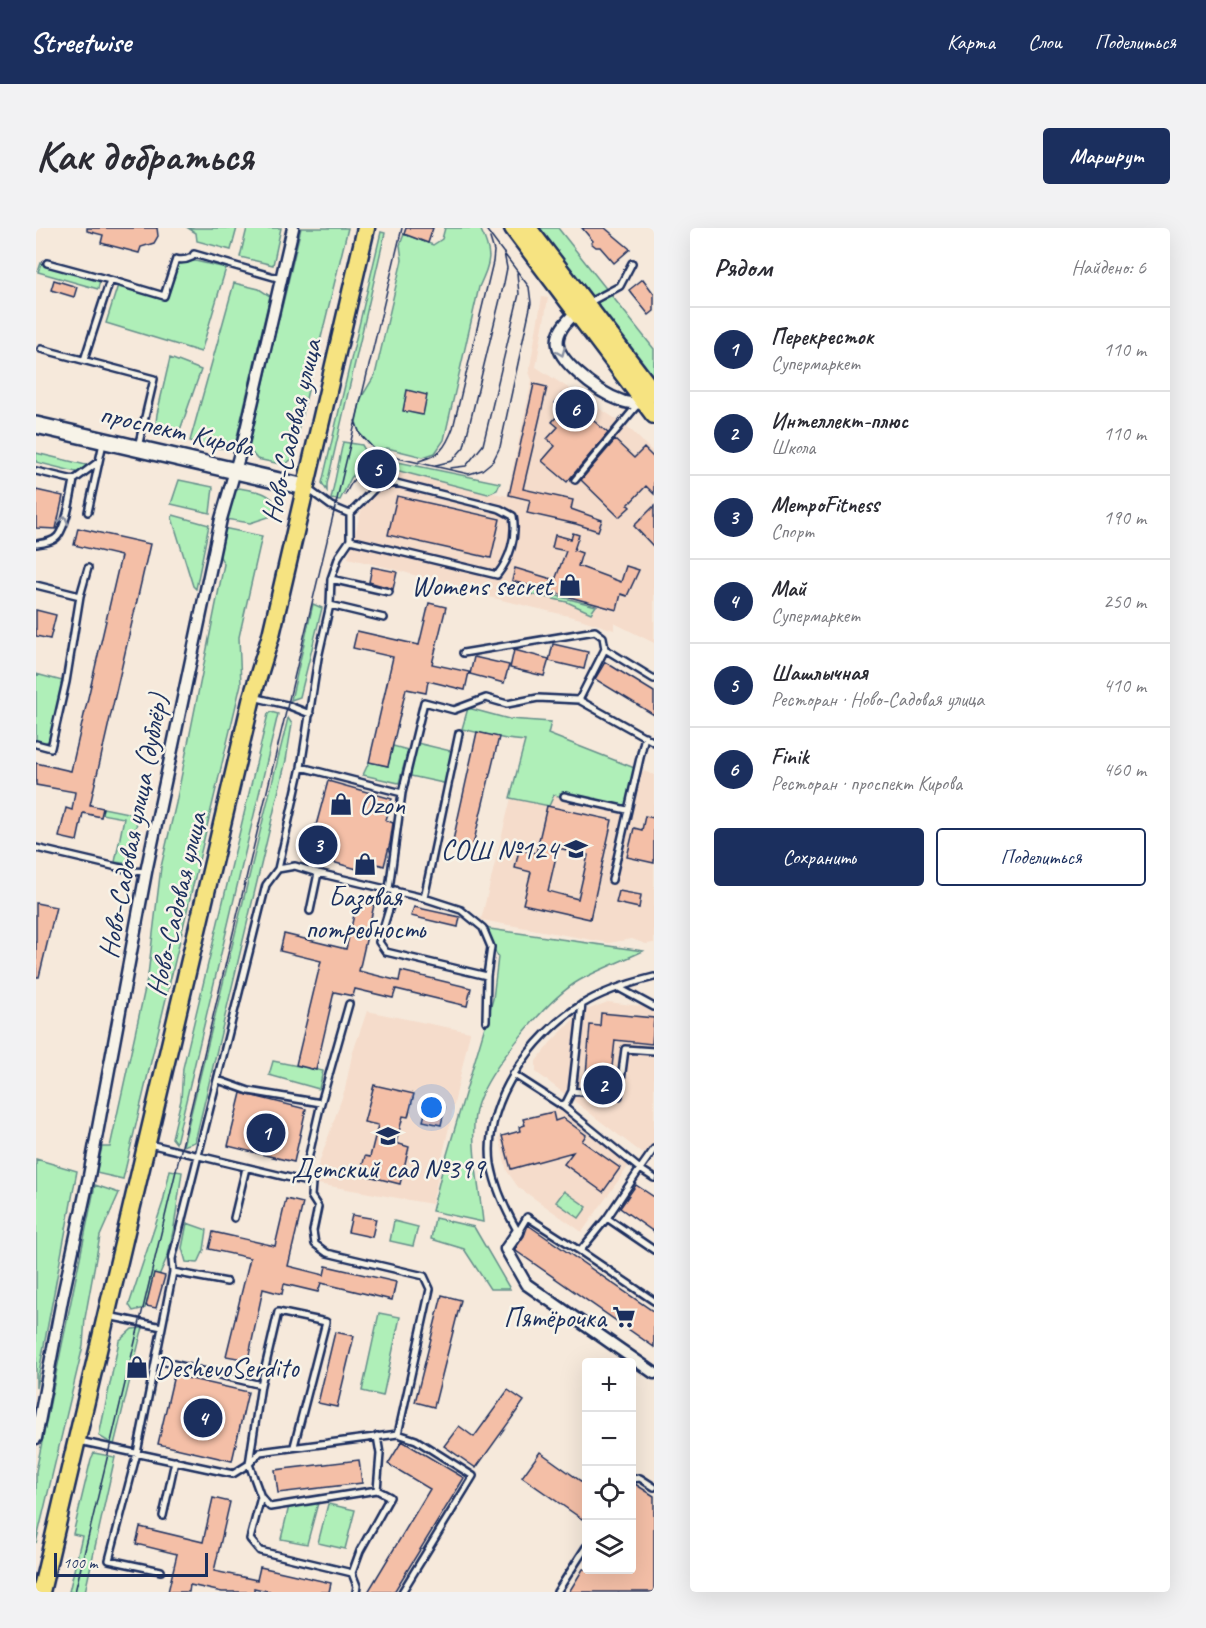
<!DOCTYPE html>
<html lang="ru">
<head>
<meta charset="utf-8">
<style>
  body { margin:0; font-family:Caveat,sans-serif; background:#f2f2f3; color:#2b2b33 }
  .controls { position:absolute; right:18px; bottom:18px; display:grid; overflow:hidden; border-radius:6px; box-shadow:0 6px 24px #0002 }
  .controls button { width:54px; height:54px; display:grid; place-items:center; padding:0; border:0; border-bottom:2px solid #e1e1e2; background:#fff; color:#2b2b33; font:30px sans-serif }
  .scale { position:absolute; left:18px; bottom:15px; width:154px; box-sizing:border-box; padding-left:6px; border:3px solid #1b2f5e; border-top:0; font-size:16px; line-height:21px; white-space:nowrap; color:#1b2f5e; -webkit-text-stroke:4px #f7f3e8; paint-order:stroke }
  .you { position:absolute; left:396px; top:880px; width:21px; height:21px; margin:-15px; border:4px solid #fff; border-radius:50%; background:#1a73e8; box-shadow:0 0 0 9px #1a73e833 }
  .badge { display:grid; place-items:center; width:39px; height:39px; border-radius:50%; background:#1b2f5e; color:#fff; font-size:20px; font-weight:700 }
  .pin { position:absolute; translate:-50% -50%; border:3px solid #fff; box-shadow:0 2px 6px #0006 }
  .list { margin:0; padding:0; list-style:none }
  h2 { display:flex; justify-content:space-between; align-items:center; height:78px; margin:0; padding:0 24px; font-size:26px }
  h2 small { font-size:20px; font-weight:400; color:#7c7c81 }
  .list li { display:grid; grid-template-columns:39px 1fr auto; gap:18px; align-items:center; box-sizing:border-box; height:84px; padding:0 24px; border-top:2px solid #e1e1e2 }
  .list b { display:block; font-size:22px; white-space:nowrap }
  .list p { margin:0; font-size:20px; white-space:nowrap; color:#7c7c81 }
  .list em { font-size:20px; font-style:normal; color:#7c7c81 }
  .actions { display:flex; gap:12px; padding:18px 24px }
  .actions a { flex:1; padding:14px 0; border:2px solid #1b2f5e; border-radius:6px; text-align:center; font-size:21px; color:#1b2f5e }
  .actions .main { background:#1b2f5e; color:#fff }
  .icon { flex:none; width:33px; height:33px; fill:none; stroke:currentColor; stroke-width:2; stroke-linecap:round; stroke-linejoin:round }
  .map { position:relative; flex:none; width:618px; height:1364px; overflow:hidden; border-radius:6px }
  header { display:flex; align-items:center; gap:36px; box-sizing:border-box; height:84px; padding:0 30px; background:#1b2f5e; color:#fff }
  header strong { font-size:28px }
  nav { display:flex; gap:33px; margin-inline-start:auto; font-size:21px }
  .intro { display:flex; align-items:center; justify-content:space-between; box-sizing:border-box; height:144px; padding:0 36px }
  h1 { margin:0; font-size:42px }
  .button { padding:15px 27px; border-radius:6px; background:#1b2f5e; color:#fff; font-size:21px; font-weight:700 }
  main { display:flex; gap:36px; padding:0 36px }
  aside { flex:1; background:#fff; border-radius:6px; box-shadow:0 6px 24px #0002 }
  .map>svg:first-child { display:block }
  .built { fill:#f5dccb }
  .green { fill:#afefb8; stroke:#658f8b; stroke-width:1.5 }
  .building { fill:#f4bfa7; stroke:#1b2f5e; stroke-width:1.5; fill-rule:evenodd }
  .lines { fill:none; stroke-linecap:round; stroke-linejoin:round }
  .lane-casing { stroke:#1b2f5e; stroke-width:10 }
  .street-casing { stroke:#1b2f5e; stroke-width:15 }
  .secondary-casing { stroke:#1b2f5e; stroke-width:20 }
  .primary-casing { stroke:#1b2f5e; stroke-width:21 }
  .lane { stroke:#f7f3e8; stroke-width:5 }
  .street { stroke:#f7f3e8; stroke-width:10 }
  .secondary { stroke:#f7f3e8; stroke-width:15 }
  .primary { stroke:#f6e381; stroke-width:16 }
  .tram { stroke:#1b2f5e; stroke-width:1.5 }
  .oneway { stroke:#8991a3 }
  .labels { text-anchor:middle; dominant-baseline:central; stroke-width:5; stroke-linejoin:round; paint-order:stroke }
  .street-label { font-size:28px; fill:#1b2f5e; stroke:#f7f3e8 }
  .poi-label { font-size:28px; fill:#1b2f5e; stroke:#f7f3e8; text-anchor:end }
</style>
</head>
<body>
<header>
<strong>Streetwise</strong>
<nav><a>Карта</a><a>Слои</a><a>Поделиться</a></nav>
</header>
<div class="intro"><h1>Как добраться</h1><a class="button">Маршрут</a></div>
<main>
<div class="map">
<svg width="618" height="1364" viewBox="0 0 618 1364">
  <rect width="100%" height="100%" fill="#f6e9db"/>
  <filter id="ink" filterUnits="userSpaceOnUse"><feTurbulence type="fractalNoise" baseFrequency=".0167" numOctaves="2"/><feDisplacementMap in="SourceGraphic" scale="12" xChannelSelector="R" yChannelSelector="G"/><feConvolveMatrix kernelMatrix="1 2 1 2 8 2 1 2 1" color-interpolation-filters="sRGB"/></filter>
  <g filter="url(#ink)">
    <!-- built -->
    <path class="built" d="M506,69L512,70L500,139L592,199L618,225V415L578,395V402L541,390L445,367L361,342L312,330L338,238L471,268L496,152L493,144Z
      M511,505L618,547V715L610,716L596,711L573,715L445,692L489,513Z
      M572,774L612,779L618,782V914L612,923L606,925L500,844V833L515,814L545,784Z
      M331,783L434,804L396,976L276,955L309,861L316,827Z
      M523,880L594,936L546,1004L482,959L471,943L463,909L484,903L483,899L489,897L487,891Z"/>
    <!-- green -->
    <path class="green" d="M152,0H201L195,22L161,13L160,5Z
      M211,0H245L237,37L204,29Z
      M265,0H312L262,203L259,228L249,237L221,231L212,220Z
      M409,0H444C457,27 455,32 443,59L408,212L399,225L387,229L351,220L339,222L324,206L320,194L325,170L339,147L366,32L364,17L368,6L397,17L406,11Z
      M503,0H522L618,121V152Z
      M345,4L349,5L291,256V263L286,255Z
      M155,32L190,40L165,124L70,95L82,57L130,71L141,35H149Z
      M5,35L64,52L62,61L2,44Z
      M198,55L223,61L234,68L200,213L193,220H182L154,213Z
      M134,130L165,142L143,205L126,201L120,195L121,186Z
      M307,214L326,217L333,229L315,250L304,272L295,271Z
      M0,225L50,237L48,242L44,245L0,234Z
      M357,233L464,255L461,262L452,266L340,237Z
      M143,252L177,259L174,285L135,276Z
      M203,260C219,263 234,263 242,279L239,287L214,295L189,291L196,262Z
      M137,287L173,297L160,361L157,358L136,290Z
      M187,300L226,308L203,409L205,456L87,951L60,945L66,919H74L112,747L125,639L140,575L188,336L182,325Z
      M483,358L560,378L555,385L531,374L481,363Z
      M277,376L286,380L264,469L255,472Z
      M0,446L30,454L17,511L4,517L0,516Z
      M432,480L473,491L515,494L512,506L601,541L591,582L518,567L513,578L474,570L489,513L470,511L426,501Z
      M235,484L242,486L140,915L136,910L145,872L147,840L232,486Z
      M252,490L256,496L250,532L159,914L147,918Z
      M381,515L419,524L412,556L370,547L377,519Z
      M357,518L372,522L363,555L327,547L333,534L352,538Z
      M67,580L102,587L94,636L79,634L88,590L65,586Z
      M447,700L607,723C586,733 564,741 544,752C512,770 454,840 442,875C431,905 444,961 447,994L396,983L405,947L457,771L462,729Z
      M237,833L287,843L283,861L233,847Z
      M0,931L41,943L0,1160Z
      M134,942L146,944L138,999L132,1027L109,1080L97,1083L93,1077L127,974Z
      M59,957L83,965L64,1008L49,1090L47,1118L0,1315V1243Z
      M528,963L551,979L543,990L520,974Z
      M399,990L438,999L474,1061H454L428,1021L395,1011Z
      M358,993L382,999L377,1018L354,1013Z
      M151,995L171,1002L168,1022L162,1035L150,1034L146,1020Z
      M343,1085L364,1089L347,1168L326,1163Z
      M107,1100L105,1106L78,1217L63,1208L83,1113L96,1101Z
      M58,1225L79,1229L49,1364H33L46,1308L37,1306L55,1231Z
      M282,1275L271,1316L245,1311L253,1278Z
      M292,1276L319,1282L309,1321L282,1315Z"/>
    <!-- building -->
    <path class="building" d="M51,0H121L122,8L118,15L105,19L103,25L65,15L67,7L51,3Z
      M370,0H397L392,15L368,6Z
      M546,0H569L594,21L578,35L564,19H560L555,15L557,13Z
      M607,51L618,66V83L613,87L593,62Z
      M18,52L41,59L38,69L15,62Z
      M498,156L511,159L487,261L537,272L535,281L566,292L562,303L540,296L491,285L494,272L473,267Z
      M371,162L391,167L387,187L367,183Z
      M526,166L572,205L531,254L506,233L519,218L511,211L522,199L516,194L527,181L519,175Z
      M579,212L598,230L608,220L618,230V266L610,258L592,277L594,279L583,289L545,252Z
      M0,262L27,268L20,301L0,300Z
      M361,268L464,291L455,330L352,307Z
      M618,278V319L598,298Z
      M42,300L114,316L54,577L67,580L65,589L47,585L41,613L23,609L30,580L36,582L39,564L0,557V535L35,543L85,328L38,317Z
      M537,305L543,307L538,322L546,325L542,338L585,354L590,338L603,342L591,368L585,366L581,382L476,353L479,340L519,352L530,323L516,320L519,307L535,311Z
      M336,339L361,344L357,361L333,354Z
      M393,375L410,379L396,436L433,444L429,462L392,453L390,465L370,461L352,538L333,534L357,429L317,420L321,403L383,417Z
      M0,382L20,387L14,411L0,408Z
      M517,416L552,424L548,441L513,433Z
      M478,422L513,431L508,448L474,440Z
      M438,429L473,437L468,455L434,446Z
      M569,434L618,464V487L559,451Z
      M441,504L463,509L436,621L416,617Z
      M292,553L356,571L350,592L357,595L354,615L348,638L338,635L335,645L272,627Z
      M511,578L576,592L554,691L487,676L495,644L479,640L483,622L500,625ZM522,620L552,627L542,671L512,663Z
      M609,588L618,590V635L591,629L598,600L606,602Z
      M583,663L605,667L603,680L580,675Z
      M321,674L338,677L323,743L363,753L365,743L435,760L431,778L360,761L357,770L319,761L317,768L298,764L280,842L260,837L285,733L244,723L248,706L310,721Z
      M0,675L20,679L3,749H0Z
      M378,679L424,689L422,699L375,688Z
      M565,785L618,790L616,816L579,812L575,848H567L566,857L558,856L559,848L550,847L554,797L564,798Z
      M338,857L378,866L372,889L367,888L360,915L373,919L364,956L324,946L329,928L334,929L342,897L328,894Z
      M205,865L270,881L258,934L192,918Z
      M392,874L409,879L405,897L387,893Z
      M517,884L519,893L527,890L550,907L546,913L584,940L567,964L528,936L537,924L475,941L466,908L484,903L483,899L489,897L487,891Z
      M600,957L618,969V1004L584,980Z
      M250,971L267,975L252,1038L288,1047L290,1038L360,1054L356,1072L285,1055L282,1064L248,1056L246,1066L227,1061L212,1132L190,1128L214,1030L173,1021L177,1004L239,1018Z
      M316,987L340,991L336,1009L312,1004Z
      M492,997L618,1084V1119L480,1023L479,1021L488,1008Z
      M118,1045L129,1048L120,1080L110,1078Z
      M406,1067L425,1072L398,1179L379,1174Z
      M299,1104L318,1108L301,1179L282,1175Z
      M138,1147L212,1164L196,1233L122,1216Z
      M472,1162L488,1173L440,1240L408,1218L423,1198L438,1209Z
      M366,1213L428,1250L358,1364H332L394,1261L352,1236Z
      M504,1224L550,1257V1285L546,1291L486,1249Z
      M323,1232L326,1255L242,1265L239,1242Z
      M599,1256L618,1268V1364H533L547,1341H596V1263Z
      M177,1270L194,1274L178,1343L221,1352L224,1339L295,1355L293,1364H236L218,1360V1364H186L154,1357L153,1364H132L141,1326L100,1316L104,1299L167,1314Z"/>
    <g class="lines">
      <!-- lane casing -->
      <g class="lane-casing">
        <path id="lane" d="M11,35L74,52
          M552,75L584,58L596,35
          M5,121L118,151L102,219
          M48,132L74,52L128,68L140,31C146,33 150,32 156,29L158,26L245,51
          M0,243L38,252
          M539,252L603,175
          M272,261L295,278L314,286
          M52,284L67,215
          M0,316C8,315 17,314 22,308C31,296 35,267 38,252L62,234
          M295,351L353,364
          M0,357L44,368L30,454L15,520L0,516
          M44,368L52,340
          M294,377L348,390
          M569,421L618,451
          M427,425L559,403L567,409L569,421L543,472
          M217,469L251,477L274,486
          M265,539L366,565
          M528,568L591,582
          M0,620L98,643L110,644
          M242,641L259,638L282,645L388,670L425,682L447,700L455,719L451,748L450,793
          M576,652L609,508
          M353,661L366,565L388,474L418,482L450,470L471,476L502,470L543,472L618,514
          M359,662L343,714L350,724L451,748
          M388,670L423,505
          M274,683L282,645
          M618,749C594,755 567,763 545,777C496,807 447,875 455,936C459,959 470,983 482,1004L491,989L544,1023L571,990L604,941L618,950
          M583,760L618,779
          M313,776L285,875L267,953L276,955L275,968L282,979L277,1003L279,1016L291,1025L388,1048L394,1061L362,1206
          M477,846L528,879L604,941L618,921
          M182,852L213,863L285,875
          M536,863L583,868L589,821L618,823
          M528,879L536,863L546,776
          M113,916L267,953
          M198,990L210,940
          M571,990L618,1022
          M544,1023L618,1073
          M137,1044L191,1054
          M72,1088L126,1099
          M121,1132L225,1157
          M341,1208L344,1226L341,1262
          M43,1213L197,1246L213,1236L224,1224L362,1206L380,1212L437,1248L366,1364
          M258,1218L290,1094L242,1084L225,1157L213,1236L225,1269L214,1311L224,1323L316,1345L321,1358L320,1364
          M596,1251L604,1250L618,1259
          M225,1269L234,1279L341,1262L354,1269L324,1323L316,1345
          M127,1288L139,1233
          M125,1343L73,1332L101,1225L137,1044L136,1031L230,657L242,641L265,539L282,430L294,377L295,351L303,328L314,312V286L339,260L360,255L464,281L477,288C481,308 474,331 461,347L314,312
          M521,1364L550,1319"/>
      </g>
      <!-- street casing -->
      <g class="street-casing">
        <path id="street" d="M541,84C513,107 517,123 542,145C555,157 569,167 586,173C593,176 602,175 609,176
          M482,1004L470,1021L490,1056L618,1145
          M0,1210L26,1072L53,948L110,644L185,291L207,215L257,0"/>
      </g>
      <!-- secondary casing -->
      <g class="secondary-casing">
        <path id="secondary" d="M0,197L269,259"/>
      </g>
      <!-- primary casing -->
      <g class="primary-casing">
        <path id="primary" d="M477,0L618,187
          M492,0L618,165
          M5,1364L216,469L235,407L330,0"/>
      </g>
      <!-- lane -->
      <use href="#lane" class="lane"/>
      <!-- street -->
      <use href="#street" class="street"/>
      <!-- secondary -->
      <use href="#secondary" class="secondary"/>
      <!-- primary -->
      <use href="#primary" class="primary"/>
      <!-- tram -->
      <path class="tram" d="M319,193L324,206L339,222L357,229L433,246L446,242L457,233L464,219L495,75L493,59L449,0
        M383,233C404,227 409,221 417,200L457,34L458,23L454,10
        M400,237L416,233L428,219L468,55L471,40L468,25
        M414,240L430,238L447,217L483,66L481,45
        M309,267C320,244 331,232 357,229
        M39,1364L366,0"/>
    </g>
    <!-- one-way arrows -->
    <defs><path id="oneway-chevron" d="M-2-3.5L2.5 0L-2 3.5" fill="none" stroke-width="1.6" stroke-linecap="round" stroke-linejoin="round" transform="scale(1.5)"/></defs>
    <g class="oneway">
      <use href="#oneway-chevron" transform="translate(525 124) rotate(68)"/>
      <use href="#oneway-chevron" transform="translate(28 292) rotate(-74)"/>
    </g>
  </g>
  <!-- icons -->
  <defs>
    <g id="shop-bare" transform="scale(1.8)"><path d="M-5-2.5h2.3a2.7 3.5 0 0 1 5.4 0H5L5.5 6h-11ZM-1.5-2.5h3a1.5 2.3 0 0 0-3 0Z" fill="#1b2f5e" stroke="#f7f3e8" stroke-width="2.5" paint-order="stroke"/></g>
    <g id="school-bare" transform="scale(1.8)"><path d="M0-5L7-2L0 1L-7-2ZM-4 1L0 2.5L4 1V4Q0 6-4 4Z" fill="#1b2f5e" stroke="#f7f3e8" stroke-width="2.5" paint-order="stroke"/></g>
    <g id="supermarket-bare" transform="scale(1.8)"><path d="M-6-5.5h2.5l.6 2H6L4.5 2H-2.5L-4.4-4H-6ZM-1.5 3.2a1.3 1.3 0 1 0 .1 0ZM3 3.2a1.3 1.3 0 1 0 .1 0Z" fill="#1b2f5e" stroke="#f7f3e8" stroke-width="2.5" paint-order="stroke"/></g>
  </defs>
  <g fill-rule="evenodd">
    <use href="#shop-bare" x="534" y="357"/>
    <use href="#shop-bare" x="305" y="576"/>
    <use href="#school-bare" x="540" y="621"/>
    <use href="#shop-bare" x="329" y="636"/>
    <use href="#school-bare" x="352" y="908"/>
    <use href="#supermarket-bare" x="588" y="1089"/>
    <use href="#shop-bare" x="101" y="1139"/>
  </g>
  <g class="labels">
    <!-- street labels -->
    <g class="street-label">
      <text transform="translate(141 202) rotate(13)">проспект Кирова</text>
      <text transform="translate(255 203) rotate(-77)">Ново-Садовая улица</text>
      <text transform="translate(97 598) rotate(-79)">Ново-Садовая улица (дублёр)</text>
      <text transform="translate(140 676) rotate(-77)">Ново-Садовая улица</text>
    </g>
    <!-- poi labels -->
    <g class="poi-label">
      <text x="516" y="357">Womens secret</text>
      <text x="323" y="576" text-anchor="start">Ozon</text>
      <text x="522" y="621">СОШ №124</text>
      <text x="329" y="668" text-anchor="middle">Базовая<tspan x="329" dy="32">потребность</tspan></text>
      <text x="352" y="940" text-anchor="middle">Детский сад №399</text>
      <text x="570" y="1089">Пятёрочка</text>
      <text x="119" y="1139" text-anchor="start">DeshevoSerdito</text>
    </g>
  </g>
</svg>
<div class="controls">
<button>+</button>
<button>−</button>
<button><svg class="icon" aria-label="locate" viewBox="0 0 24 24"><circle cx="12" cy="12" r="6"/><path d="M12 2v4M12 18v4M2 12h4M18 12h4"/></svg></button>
<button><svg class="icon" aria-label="layers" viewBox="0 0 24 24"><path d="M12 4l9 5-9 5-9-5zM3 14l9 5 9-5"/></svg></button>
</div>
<div class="scale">100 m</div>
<div class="you"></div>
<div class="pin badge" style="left:230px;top:905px">1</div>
<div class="pin badge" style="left:567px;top:857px">2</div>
<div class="pin badge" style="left:282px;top:617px">3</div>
<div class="pin badge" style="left:167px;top:1190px">4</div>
<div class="pin badge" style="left:341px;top:241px">5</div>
<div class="pin badge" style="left:539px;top:181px">6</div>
</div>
<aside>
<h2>Рядом<small>Найдено: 6</small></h2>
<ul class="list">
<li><span class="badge">1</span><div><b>Перекресток</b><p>Супермаркет</p></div><em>110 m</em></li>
<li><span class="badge">2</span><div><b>Интеллект-плюс</b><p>Школа</p></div><em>110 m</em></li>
<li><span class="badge">3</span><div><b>МетроFitness</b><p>Спорт</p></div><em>190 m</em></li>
<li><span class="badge">4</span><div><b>Май</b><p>Супермаркет</p></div><em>250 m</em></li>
<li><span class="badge">5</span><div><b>Шашлычная</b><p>Ресторан · Ново-Садовая улица</p></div><em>410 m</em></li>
<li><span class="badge">6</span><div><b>Finik</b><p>Ресторан · проспект Кирова</p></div><em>460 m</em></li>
</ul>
<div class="actions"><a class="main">Сохранить</a><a>Поделиться</a></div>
</aside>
</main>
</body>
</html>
